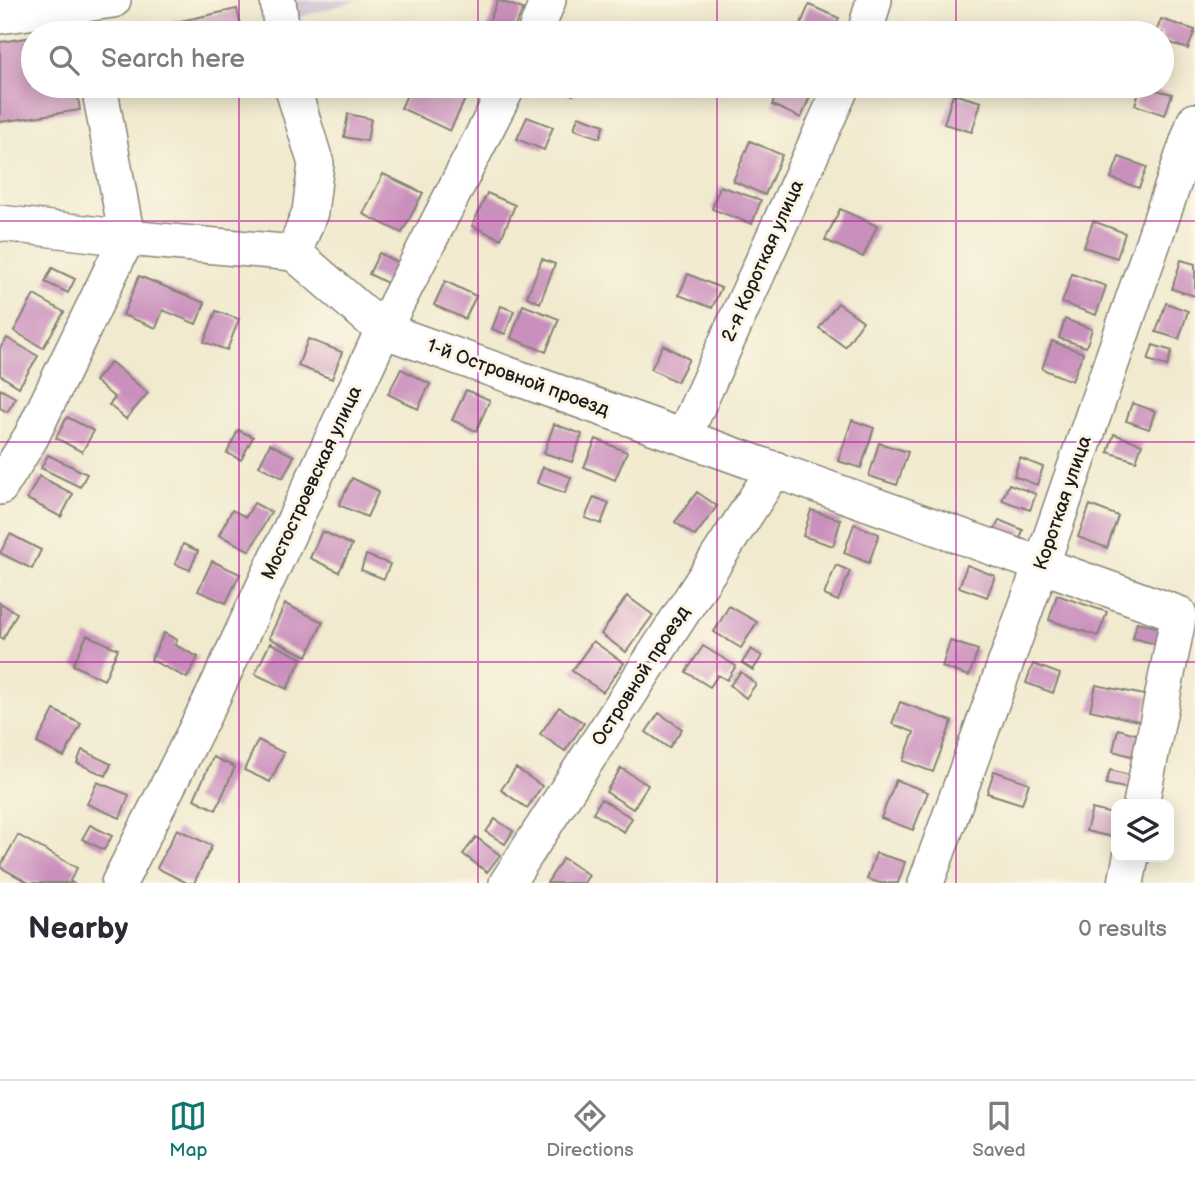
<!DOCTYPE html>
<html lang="en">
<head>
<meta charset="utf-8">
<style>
  body { margin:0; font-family:"Balsamiq Sans",sans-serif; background:#f7f7f7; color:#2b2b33 }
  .controls { position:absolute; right:21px; bottom:21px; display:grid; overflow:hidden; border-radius:14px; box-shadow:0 4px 18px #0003 }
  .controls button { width:63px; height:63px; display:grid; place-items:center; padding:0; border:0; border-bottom:2px solid #e1e1e2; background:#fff; color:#2b2b33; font:35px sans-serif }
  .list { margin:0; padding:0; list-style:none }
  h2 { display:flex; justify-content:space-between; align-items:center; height:91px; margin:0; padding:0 28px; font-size:30px }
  h2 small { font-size:23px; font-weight:400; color:#7c7c81 }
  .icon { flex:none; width:38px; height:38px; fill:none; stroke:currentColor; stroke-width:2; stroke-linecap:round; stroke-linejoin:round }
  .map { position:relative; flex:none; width:1195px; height:883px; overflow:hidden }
  .search { position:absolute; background:#fff; box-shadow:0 4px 18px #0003; left:21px; right:21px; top:21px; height:77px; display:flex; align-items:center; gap:18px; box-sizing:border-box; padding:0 24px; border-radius:38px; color:#7c7c81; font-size:26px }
  .sheet { height:196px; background:#fff }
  nav { display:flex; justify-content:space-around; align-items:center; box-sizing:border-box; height:98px; border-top:2px solid #e1e1e2; background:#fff; font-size:19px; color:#7c7c81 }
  nav a { display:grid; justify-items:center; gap:4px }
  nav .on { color:#0f766e }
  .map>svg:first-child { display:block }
  .industrial { fill:#ccbed4 }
  .building { fill:#ca90bd }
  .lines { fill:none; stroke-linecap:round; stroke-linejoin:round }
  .minor-casing { stroke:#868376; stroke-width:38 }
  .minor { stroke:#fff; stroke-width:35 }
  .grid { fill:none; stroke:#b5179e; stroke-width:2; stroke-opacity:0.55 }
  .labels { text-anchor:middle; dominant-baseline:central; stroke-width:6; stroke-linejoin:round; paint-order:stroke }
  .street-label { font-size:19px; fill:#1c1c1c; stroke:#fcf5e5 }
</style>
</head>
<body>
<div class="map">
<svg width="1195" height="883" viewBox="0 0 1195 883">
  <rect width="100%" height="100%" fill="#fcf5e5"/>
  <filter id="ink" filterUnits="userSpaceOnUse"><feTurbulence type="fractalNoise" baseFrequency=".0143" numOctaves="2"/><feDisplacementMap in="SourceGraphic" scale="14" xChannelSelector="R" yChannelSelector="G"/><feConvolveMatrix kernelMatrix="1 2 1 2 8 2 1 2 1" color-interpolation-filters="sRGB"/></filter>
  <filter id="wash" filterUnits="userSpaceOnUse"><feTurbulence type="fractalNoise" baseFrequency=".00686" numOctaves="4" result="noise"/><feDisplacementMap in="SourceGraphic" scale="28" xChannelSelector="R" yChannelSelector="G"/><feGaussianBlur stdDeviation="1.57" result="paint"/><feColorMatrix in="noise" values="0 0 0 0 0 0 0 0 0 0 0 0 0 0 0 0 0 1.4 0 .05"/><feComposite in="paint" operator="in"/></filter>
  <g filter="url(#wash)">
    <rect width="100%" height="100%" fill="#f1eacf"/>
    <!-- industrial -->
    <path class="industrial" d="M278,0H358L281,23Z"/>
    <g id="blocks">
      <!-- building -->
      <path class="building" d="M498,0L523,9L512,33L485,31Z
        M809,5L839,18L832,33H810L799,28Z
        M237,9L242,33H129V32Z
        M1161,19L1195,30L1188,49L1162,40V33H1156Z
        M33,37V86H76L80,110L0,122V42Z
        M411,86H462L470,89L450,131L401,108Z
        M549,86H577L573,95Z
        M780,86H804L813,90L801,118L772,105Z
        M1141,86L1172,94L1165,115L1135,105Z
        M953,94L981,102L972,132L944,124Z
        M348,114L371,119L367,141L344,137Z
        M578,116L604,125L600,138L574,129Z
        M527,117L553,127L544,150L517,139Z
        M750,141L782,155L765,195L733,181Z
        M1119,157L1147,167L1139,188L1111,178Z
        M383,174L423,193L402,233L363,214Z
        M720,186L761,200L752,224L712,209Z
        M487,193L515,205L501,239L472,226Z
        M840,209L877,226L863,257L825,240Z
        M1093,221L1125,233L1117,258L1084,247Z
        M379,253L403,265L393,286L369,274Z
        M542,259L555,264L540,303L527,297Z
        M1181,260L1195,264V296L1172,289Z
        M52,268L75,279L68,293L45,282Z
        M688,274L721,288L712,308L679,295Z
        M1072,274L1106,286L1096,315L1062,303Z
        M139,276L205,303L196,324L163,310L156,328L123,315Z
        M445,281L476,296L465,319L434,305Z
        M34,295L64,312L43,348L14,331Z
        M838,303L863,321L845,347L819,328Z
        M1166,303L1188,311L1179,339L1156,332Z
        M523,305L559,319L546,352L511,338Z
        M501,306L514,311L505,334L492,329Z
        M216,311L239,319L227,350L204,342Z
        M1065,319L1092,329L1086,347L1059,338Z
        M7,338L38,356L19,387L0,375V348Z
        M308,339L342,352L332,379L298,366Z
        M1052,341L1083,353L1072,381L1042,369Z
        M663,345L689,359L677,382L651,369Z
        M1153,345L1172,351L1167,366L1148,360Z
        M111,362L148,393L126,419L109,405L115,398L95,381Z
        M401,369L430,384L418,409L388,394Z
        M0,389L16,398L7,412L0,408Z
        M466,390L490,400L476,431L452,420Z
        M1132,403L1155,411L1149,429L1126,421Z
        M67,417L94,431L82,452L56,438Z
        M852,420L874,428L861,468L838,461Z
        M554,424L582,434L572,462L544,453Z
        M238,430L253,437L241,460L227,453Z
        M1114,434L1142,444L1136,461L1108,452Z
        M596,439L627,452L615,480L584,467Z
        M879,443L908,452L897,485L869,476Z
        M270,444L294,456L283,478L259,466Z
        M48,455L87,474L80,487L41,468Z
        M1020,458L1043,467L1037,485L1014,476Z
        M543,467L571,477L565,493L537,483Z
        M39,476L73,494L61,517L27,499Z
        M352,478L379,491L367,517L339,505Z
        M1009,484L1036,494L1030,510L1002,500Z
        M697,492L717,506L695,536L675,522Z
        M594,497L609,503L601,524L585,518Z
        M254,503L271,512L250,551L219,535L232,510L246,517Z
        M1090,505L1118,516L1107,548L1078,537Z
        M811,510L841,520L833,546L803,536Z
        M999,520L1023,530L1018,545L993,535Z
        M854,524L879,534L869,563L844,553Z
        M322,531L352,545L339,572L310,558Z
        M10,534L41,550L32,569L0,553Z
        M183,544L198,551L190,570L175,564Z
        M366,555L390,564L384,579L361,570Z
        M212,561L240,574L226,603L198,591Z
        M836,565L850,571L838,601L824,595Z
        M967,565L995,576L987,597L959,587Z
        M1057,595L1107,612L1098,636L1049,620Z
        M627,596L653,615L626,652L601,634Z
        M0,603L17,613L3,639L0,637Z
        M285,604L323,622L307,656L269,638Z
        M729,606L757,622L741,648L714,632Z
        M1137,622L1167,630L1163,646L1133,638Z
        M164,633L177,640L175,645L198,657L187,678L151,660Z
        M87,635L118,649L104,680L73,665Z
        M593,641L624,663L603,692L572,671Z
        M950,641L978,650L969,676L942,667Z
        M270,643L302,658L287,689L255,674Z
        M703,646L736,666L727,680L718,675L710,687L686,672Z
        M751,649L762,656L753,670L742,663Z
        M1033,664L1060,674L1053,693L1026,683Z
        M741,672L756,684L746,698L730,685Z
        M1096,685L1149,696L1143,722L1090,710Z
        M900,702L952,721L933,772L903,761L914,732L892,724Z
        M559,707L584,723L565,751L540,734Z
        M54,710L81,724L64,757L37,743Z
        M659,713L682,729L669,748L646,732Z
        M1118,729L1143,736L1138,758L1113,751Z
        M258,740L284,753L270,782L244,770Z
        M82,750L111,764L106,776L77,763Z
        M213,757L235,767L216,810L194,799Z
        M516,768L542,786L527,808L501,790Z
        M621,768L648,785L633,809L606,792Z
        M1110,770L1133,776L1129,789L1106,784Z
        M994,771L1029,783L1022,804L987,793Z
        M896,780L928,792L913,830L881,818Z
        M97,782L129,795L120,818L87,804Z
        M601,799L632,818L624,832L593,813Z
        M1092,809L1116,815V838L1086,831Z
        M495,819L513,831L505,844L486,832Z
        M90,825L112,836L104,850L82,839Z
        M177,829L212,846L194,883H187L157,868Z
        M18,835L77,868L70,881L73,883H29L0,867Z
        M476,837L500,855L487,872L463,854Z
        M876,853L905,862L898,883H880L867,879Z
        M563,858L589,875L584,883H547Z"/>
    </g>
  </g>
  <g filter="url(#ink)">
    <use href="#blocks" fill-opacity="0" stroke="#868376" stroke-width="2"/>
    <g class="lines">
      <!-- minor casing -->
      <g class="minor-casing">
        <path id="minor" d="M278,0L282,33
          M0,16L113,0
          M535,33L548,0
          M865,33L874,0
          M292,86L316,164L310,212L294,253
          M0,223L127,238L294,253L383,330L1179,614L1141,804
          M684,436L842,86
          M0,487L31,437L127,238L99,86
          M119,883L213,696L383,330L508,86
          M507,883L775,469
          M926,883L1042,563L1195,121
          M1126,883L1131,857"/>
      </g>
      <!-- minor -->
      <use href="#minor" class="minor"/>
    </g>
  </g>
  <!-- grid -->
  <path class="grid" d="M239,0V33M478,0V33M717,0V33M956,0V33M239,86V883M478,86V883M717,86V883M956,86V883M0,221H1195M0,442H1195M0,662H1195"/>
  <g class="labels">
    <!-- street labels -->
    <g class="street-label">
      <text transform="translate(763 261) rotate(-66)">2-я Короткая улица</text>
      <text transform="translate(518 378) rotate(20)">1-й Островной проезд</text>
      <text transform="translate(312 483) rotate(-65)">Мостостроевская улица</text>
      <text transform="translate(1063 503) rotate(-71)">Короткая улица</text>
      <text transform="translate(641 676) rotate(-57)">Островной проезд</text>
    </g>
  </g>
</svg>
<div class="controls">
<button><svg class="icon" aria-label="layers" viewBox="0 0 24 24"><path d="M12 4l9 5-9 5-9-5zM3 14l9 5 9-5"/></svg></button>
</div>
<div class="search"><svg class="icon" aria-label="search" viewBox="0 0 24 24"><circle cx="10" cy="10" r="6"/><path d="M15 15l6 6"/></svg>Search here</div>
</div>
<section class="sheet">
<h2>Nearby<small>0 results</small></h2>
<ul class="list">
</ul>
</section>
<nav>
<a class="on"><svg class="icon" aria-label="map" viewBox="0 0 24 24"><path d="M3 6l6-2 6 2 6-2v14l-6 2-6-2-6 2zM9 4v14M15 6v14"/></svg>Map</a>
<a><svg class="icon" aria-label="directions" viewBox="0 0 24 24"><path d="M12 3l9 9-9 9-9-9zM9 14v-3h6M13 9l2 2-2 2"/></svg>Directions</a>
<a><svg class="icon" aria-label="saved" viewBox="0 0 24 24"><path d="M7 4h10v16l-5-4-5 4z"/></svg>Saved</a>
</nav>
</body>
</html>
